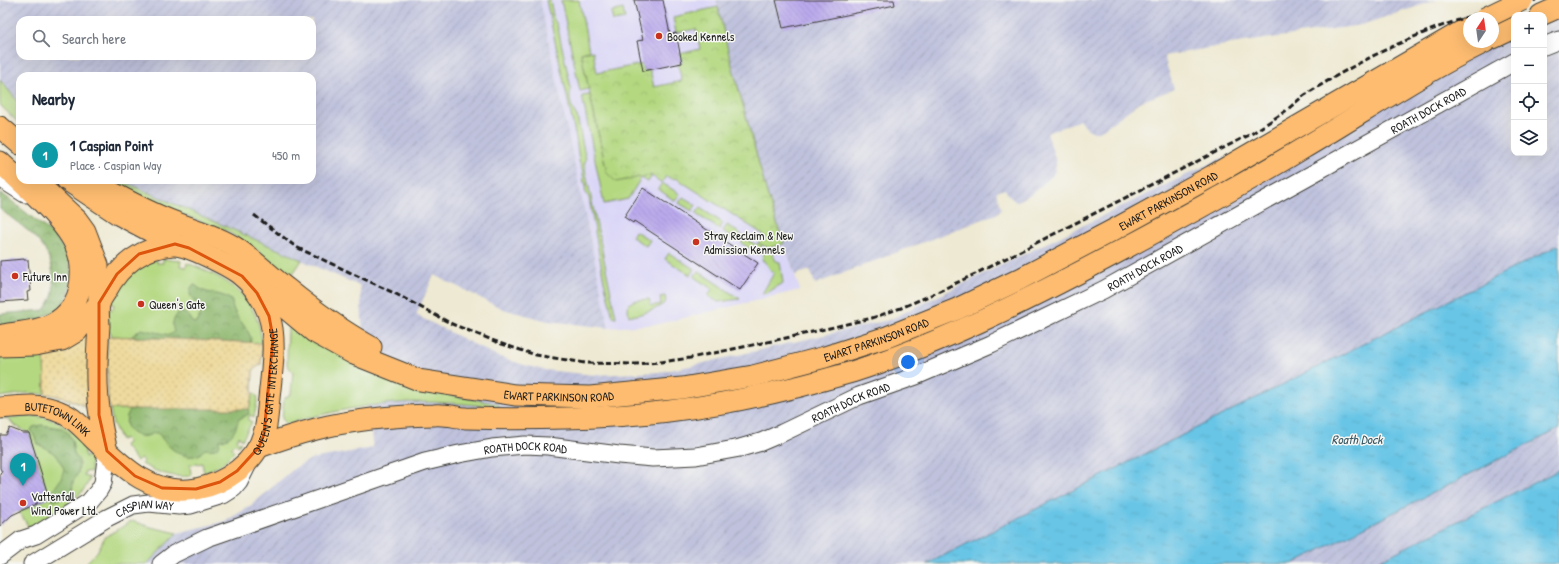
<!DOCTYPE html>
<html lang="en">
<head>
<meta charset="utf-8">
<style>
  body { margin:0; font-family:"Patrick Hand",sans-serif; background:#f6f6f7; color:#1f2937 }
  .controls { position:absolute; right:12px; top:12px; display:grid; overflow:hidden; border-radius:8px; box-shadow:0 4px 16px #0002 }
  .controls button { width:36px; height:36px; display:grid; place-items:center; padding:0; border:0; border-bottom:1px solid #e0e1e3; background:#fff; color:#1f2937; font:20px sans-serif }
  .compass { position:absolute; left:1463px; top:12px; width:36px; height:36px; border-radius:50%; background:#fff; box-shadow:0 4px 16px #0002; rotate:13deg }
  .you { position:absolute; left:908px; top:362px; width:14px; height:14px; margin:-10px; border:3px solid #fff; border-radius:50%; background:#1a73e8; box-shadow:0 0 0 6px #1a73e833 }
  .badge { display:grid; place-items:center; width:26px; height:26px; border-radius:50%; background:#b45309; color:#fff; font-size:13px; font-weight:700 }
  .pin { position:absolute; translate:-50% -33px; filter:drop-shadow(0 1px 2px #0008) }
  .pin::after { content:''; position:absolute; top:21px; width:14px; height:12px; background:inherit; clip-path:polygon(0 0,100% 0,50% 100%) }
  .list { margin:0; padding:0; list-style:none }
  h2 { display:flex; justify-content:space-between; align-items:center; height:52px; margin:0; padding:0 16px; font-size:17px }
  h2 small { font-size:13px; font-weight:400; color:#747a83 }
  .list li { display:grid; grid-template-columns:26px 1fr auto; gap:12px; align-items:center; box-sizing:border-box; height:60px; padding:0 16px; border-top:1px solid #e0e1e3 }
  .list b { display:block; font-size:15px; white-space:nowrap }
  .list p { margin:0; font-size:13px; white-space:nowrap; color:#747a83 }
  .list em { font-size:13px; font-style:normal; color:#747a83 }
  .icon { flex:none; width:22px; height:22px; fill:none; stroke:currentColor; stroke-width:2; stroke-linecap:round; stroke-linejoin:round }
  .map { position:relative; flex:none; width:1559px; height:564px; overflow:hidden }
  .search { position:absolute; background:#fff; box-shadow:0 4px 16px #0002; left:16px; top:16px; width:300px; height:44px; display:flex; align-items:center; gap:10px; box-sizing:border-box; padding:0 14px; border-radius:12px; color:#747a83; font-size:15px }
  .panel { position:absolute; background:#fff; box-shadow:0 4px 16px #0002; left:16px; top:72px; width:300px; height:112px; border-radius:12px }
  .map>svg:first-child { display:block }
  .built { fill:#dad6f7 }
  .industrial { fill:url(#industrial-furrows); fill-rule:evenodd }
  .green { fill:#b4d880; stroke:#687a4e }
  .forest { fill:url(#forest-crowns); stroke:#566a45 }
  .sand { fill:url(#sand-dots); stroke:#857b5d }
  .park { fill:url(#park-crowns); stroke:#687a4e }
  .water { fill:url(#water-ripples); stroke:#427081 }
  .building { fill:url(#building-back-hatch) }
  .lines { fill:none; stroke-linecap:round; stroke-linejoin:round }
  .minor-casing { stroke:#3c3b37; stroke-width:19 }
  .major-casing { stroke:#3c3b37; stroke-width:23 }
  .minor { stroke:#fff; stroke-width:17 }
  .major { stroke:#fdbc70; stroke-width:21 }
  .rail { stroke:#1c1c1c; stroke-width:3; stroke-dasharray:6 3; stroke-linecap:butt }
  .major-bridge-casing { stroke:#3c3b37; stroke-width:23; stroke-linecap:butt }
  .major-bridge { stroke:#fdbc70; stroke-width:21 }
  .marked { fill:none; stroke:#de560d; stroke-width:3; stroke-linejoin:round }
  .poi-dot { fill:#c8321e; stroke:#f6f6f2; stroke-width:1.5 }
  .labels { text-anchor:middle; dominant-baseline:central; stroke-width:3; stroke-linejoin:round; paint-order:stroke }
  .poi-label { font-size:12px; fill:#1c1c1c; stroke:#f6f6f2; text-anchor:start }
  .street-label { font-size:12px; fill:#1c1c1c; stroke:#f6f6f2 }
  .water-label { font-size:13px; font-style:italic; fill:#375763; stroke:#f6f6f2 }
</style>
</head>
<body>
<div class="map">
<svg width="1559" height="564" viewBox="0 0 1559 564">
  <defs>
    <pattern id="industrial-furrows" width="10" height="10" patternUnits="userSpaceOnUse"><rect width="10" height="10" fill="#c0c2dd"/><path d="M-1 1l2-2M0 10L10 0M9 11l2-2" fill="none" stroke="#a4a6bd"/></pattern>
    <pattern id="forest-crowns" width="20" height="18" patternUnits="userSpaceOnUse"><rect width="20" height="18" fill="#8fb86e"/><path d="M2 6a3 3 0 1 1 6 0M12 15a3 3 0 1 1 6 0" fill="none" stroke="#74955a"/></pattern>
    <pattern id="sand-dots" width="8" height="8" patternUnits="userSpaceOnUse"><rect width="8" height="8" fill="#eeda9e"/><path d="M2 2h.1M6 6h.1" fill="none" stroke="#ccba88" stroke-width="1.8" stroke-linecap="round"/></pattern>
    <pattern id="park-crowns" width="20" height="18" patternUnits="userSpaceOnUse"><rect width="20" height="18" fill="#b4d880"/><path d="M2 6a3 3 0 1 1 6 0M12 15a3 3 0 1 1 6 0" fill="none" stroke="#9ab96e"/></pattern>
    <pattern id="water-ripples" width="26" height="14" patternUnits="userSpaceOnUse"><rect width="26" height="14" fill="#68c5e6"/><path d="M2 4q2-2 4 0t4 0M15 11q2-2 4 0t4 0" fill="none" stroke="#5aa9c5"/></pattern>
    <pattern id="building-back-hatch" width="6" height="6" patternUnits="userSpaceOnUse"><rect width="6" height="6" fill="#baa9ec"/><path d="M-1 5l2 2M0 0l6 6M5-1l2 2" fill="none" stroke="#9f91ca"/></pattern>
  </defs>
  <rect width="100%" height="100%" fill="#f6f6f2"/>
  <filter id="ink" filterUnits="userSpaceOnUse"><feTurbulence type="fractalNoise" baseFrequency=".025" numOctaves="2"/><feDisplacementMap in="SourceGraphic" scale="8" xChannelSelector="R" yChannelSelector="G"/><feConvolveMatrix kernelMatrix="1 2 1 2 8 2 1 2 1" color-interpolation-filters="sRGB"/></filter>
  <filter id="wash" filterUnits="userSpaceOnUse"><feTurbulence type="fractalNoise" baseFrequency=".012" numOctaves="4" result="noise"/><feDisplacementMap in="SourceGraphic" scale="16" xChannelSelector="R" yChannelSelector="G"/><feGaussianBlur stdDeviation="0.9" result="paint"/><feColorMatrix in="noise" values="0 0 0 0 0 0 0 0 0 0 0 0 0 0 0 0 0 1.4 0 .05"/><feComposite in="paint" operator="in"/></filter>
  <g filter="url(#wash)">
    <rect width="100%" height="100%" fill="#eee9d2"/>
    <!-- built -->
    <path class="built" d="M540,0H716L721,24L767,193L800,290L658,324L609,328Z"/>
    <!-- industrial -->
    <path class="industrial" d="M0,0H540L609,328L548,321L503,309L434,275L416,315L497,356L524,365L545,370L595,375L660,372L695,365L889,320L1219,159L1298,140L1514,29V153H1544V17L1559,11V564H85L97,552L105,537L132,521L151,527L177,533L226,521L249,507L295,468L311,459L373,448L368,412L360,286L120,180H312V76H20V104L0,80ZM20,20H312V56H20Z
      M716,0H1437L1361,25L1237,43L1164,56L1174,89L1140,102L1099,132H1094L1088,129L1080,120L1047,133L1054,155L1056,162L1055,170L1052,176L1031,194L1016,202L1009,196L1005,189L996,192L1001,209L996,214L815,284L810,270L795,275L767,193L728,50Z"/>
    <!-- green -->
    <path class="green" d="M546,0H550L554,20L557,24L571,88C568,96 571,109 577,116L586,160L584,164L616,317L615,318L613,317L604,281L589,198L585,191L586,183H584L583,172L579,161L576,138Z
      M561,0H579L589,51L581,53L589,89L580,91Z
      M623,9L625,19L613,21L611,12Z
      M0,80L20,104V124L0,105Z
      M590,95L607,173L652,176L648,182L641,178L628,199L604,204L582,96Z
      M109,180H120L302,260L290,278L257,250L227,231L154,204Z
      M662,183L680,194L675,201L658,189Z
      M683,197L696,205L692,211L679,203Z
      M700,208L723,223L719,229L696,214Z
      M727,225L742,235L738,241L723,231Z
      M635,231L650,240L646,246L632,237Z
      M745,238L756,245L758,243L762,245L758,254L741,243Z
      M767,248L771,251L776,261L780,262L783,283L767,293L762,294L774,273C768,269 768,263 762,260L763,258L762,257Z
      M669,253L694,269L690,275L665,259Z
      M163,259L181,261L180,266L186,267L187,263C227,278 258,296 262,343L111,336V332H107L109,309H113L114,304H110L112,299C125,281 133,263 157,260V263H163Z
      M698,271L740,299L718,302L708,296L712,289L694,277Z
      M665,296L666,301C663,307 645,313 637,315C633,316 633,314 629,316C625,298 635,301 649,299L651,306L661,304L660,297Z
      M292,327L314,343L455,396L499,404V407C473,405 448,402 422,402C377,402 330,411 287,424L282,419L284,399L291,394L293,372L287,365L288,329Z
      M44,351L45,394L27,393L0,397V356Z
      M253,393L258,397L254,417L250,415L248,420L252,422L242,440L239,436L236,440L238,442L241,443L238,446L235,443L231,447L234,452L222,464L204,473L202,463L190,465L191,476C173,478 158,473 142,464L144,461L140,458L137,461L124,445L128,443L125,438L121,440L113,423L110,409H249Z
      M36,416C59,420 68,427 83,444H86L89,450L84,452L85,457L91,456V472L85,471L84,476L90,478C81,503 50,514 29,527L19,512L49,498L29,433L14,425L9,419L1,418Z
      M132,521L151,527L177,533L147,564H85L97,552L105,537Z"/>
    <!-- forest -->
    <path class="forest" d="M0,192L53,234L67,253L72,274L69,294L60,308L38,320L0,326V314L44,310C54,295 54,295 53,278C52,243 25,229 0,209Z
      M193,285H195C206,296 218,291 230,299C233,302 232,304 233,308C237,319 247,327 251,338L250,346L132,344V336L141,329L170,335L174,332C171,324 173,319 179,312C186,312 188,315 191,321L194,323L198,322L201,309C195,302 185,295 193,285Z
      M136,405L248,407L249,414L239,419C235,430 233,440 219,440V442L220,444C216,450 213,450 205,449C203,451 200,454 198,455C181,461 166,445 158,433C151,432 149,438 140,436C123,433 122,413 136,405Z
      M41,425L62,428L68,433L72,440L74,454L79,461V466L78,473L73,482L72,495L68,499L61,498L55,501L52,500L51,493L61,479L64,469L58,457L52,452L38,444L31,430L33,427Z"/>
    <!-- sand -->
    <path class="sand" d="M90,328L91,410C77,401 61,396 45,394L44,351Z
      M111,336L262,343L261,364L253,370L252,391L253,393L249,409H110L108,401L107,338L111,337Z"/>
    <!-- park -->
    <path class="park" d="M718,7L728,50L767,193L784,244L768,248L758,243L764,235L676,178L672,179L666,176L662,183L650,175L616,182L607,173L581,53L593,51L597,73L642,64L643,71L650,70L654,87L682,81L678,64L682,63L680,54L700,49L696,29L676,33L673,17Z"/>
    <!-- water -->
    <path class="water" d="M1559,245V429L1292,564H927Z
      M1559,470V564H1373Z"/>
    <g id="blocks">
      <!-- building -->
      <path class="building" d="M634,0H663L670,34L676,33L682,63L643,71L637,41L643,40Z
        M776,0H894L895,5L783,28Z
        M643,188L758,263L740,290L634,221L633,223L624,217Z
        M24,259V260H28L31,291L27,292L28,300L0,302V261Z
        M10,428L23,433H29L49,498L12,515L0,526V474L2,472L0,468V435H6Z"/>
    </g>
  </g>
  <g filter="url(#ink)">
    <use href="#blocks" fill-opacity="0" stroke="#3c3b37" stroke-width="1"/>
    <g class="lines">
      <!-- minor casing -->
      <g class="minor-casing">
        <g id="minor">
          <path d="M1544,46L1559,40"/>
          <path d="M0,178L25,194"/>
          <path d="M0,556L21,540L36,535L89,502L99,490L103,483L107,451"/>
          <path id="s1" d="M32,564L107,518L133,505L149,503L179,506L191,505L223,495L234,488L239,482L248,464"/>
          <path id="s2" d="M161,564L174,554L207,538L425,462L459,454L492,448L525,445L548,446L619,455L653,458L696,456L740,448L761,442L782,433L859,396L916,376L991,344L1103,290L1514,62"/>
        </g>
      </g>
      <!-- major casing -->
      <g class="major-casing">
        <g id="major">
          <path d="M1541,15L1559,7"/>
          <path d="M1493,38L1514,28"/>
          <path d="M0,127L20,144"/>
          <path d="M0,162C22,183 67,221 77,249C82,262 82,278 79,291C75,307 63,320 48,326C34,332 17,332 3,335"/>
          <path d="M67,180L118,214L175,244"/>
          <path d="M90,180C116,195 142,209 169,220C191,229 216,235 236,248C254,260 269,275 286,288C313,310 340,330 371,347"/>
          <path id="s3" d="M242,276L272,297L314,332L354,354L419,380L515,395L590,397L682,388L753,376L825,357L887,337L957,309L1020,279L1117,228L1212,176L1469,27"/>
          <path d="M0,346L35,345L62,340L77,331L99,303L98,265L85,231L77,220L34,180"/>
          <path id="s4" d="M0,408C20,406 41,403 60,412C73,417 82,427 92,437C121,465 151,497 196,489C225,484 256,463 264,433C267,425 267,417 268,409C270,382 278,342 269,316C265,302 254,286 242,276C232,267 186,244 173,245C142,247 120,265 106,291C104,295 101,298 100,302C97,308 99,319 99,326C97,355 95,386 100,415C101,427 104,439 107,451"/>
          <path d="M259,447C278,440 296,434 316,429C354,419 394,416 434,415C445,414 455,417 466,418C499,419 533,419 566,418C641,417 716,407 788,389C810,384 831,378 852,372C945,342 1032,298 1118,252C1180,219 1242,185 1302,149C1363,113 1422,73 1485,42"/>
        </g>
      </g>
      <!-- minor -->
      <use href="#minor" class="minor"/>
      <!-- major -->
      <use href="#major" class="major"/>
      <!-- rail -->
      <path class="rail" d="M254,215L296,247L396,294L452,324L502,344L536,355L585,363L636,364L661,362L690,358L791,337L872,318L901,308L931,295L975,274L1251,134C1263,126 1276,118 1288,109C1294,104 1299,99 1305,95C1375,50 1453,15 1536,0"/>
      <!-- major-bridge casing -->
      <g class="major-bridge-casing">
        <path id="major-bridge" d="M1485,18L1522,0"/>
      </g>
      <!-- major-bridge -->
      <use href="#major-bridge" class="major-bridge"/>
    </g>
  </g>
  <!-- marked area -->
  <path class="marked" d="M175,244L189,248L242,276L257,293L269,316L273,338L264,434L259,447L237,471L220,482L196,489L162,488L135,476L107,451L99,415V303L117,274L139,254Z"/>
  <!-- markers -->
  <g class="poi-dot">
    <circle cx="659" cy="36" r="4"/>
    <circle cx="696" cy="242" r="4"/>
    <circle cx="15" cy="276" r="4"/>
    <circle cx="141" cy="304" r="4"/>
    <circle cx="23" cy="503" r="4"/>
  </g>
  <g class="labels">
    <!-- poi labels -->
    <g class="poi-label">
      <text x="667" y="36">Booked Kennels</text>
      <text x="704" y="235">Stray Reclaim &amp; New<tspan x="704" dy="14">Admission Kennels</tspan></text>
      <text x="23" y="276">Future Inn</text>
      <text x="149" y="304">Queen's Gate</text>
      <text x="31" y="496">Vattenfall<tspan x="31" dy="14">Wind Power Ltd.</tspan></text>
    </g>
    <!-- street labels -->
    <g class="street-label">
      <text stroke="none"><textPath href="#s2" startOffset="1370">ROATH DOCK ROAD</textPath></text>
      <text stroke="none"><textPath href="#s3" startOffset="996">EWART PARKINSON ROAD</textPath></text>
      <text stroke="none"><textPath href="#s2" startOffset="1046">ROATH DOCK ROAD</textPath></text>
      <text stroke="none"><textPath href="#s3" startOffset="672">EWART PARKINSON ROAD</textPath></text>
      <text stroke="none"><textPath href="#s4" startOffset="357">QUEEN'S GATE INTERCHANGE</textPath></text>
      <text stroke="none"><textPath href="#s3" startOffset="348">EWART PARKINSON ROAD</textPath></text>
      <text stroke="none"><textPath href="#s2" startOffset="722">ROATH DOCK ROAD</textPath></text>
      <text stroke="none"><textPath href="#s4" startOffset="61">BUTETOWN LINK</textPath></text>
      <text stroke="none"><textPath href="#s2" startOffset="386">ROATH DOCK ROAD</textPath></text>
      <text stroke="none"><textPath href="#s1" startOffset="128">CASPIAN WAY</textPath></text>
    </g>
    <!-- water labels -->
    <g class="water-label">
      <text x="1357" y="439">Roath Dock</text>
    </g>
  </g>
</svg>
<div class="controls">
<button>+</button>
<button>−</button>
<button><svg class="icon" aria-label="locate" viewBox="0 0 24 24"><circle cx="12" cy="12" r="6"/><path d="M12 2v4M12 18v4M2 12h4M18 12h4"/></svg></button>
<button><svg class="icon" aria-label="layers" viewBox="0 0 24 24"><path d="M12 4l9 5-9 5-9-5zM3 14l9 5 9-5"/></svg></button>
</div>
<svg class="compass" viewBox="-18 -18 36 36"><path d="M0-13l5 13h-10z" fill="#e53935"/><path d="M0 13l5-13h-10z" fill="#747a83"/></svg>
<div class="you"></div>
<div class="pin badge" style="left:23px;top:486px;background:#0f9aa8">1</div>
<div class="search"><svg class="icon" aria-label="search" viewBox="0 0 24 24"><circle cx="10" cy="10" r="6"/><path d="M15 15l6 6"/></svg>Search here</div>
<section class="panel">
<h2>Nearby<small></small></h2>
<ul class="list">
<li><span class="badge" style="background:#0f9aa8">1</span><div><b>1 Caspian Point</b><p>Place · Caspian Way</p></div><em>450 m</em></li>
</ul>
</section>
</div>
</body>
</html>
